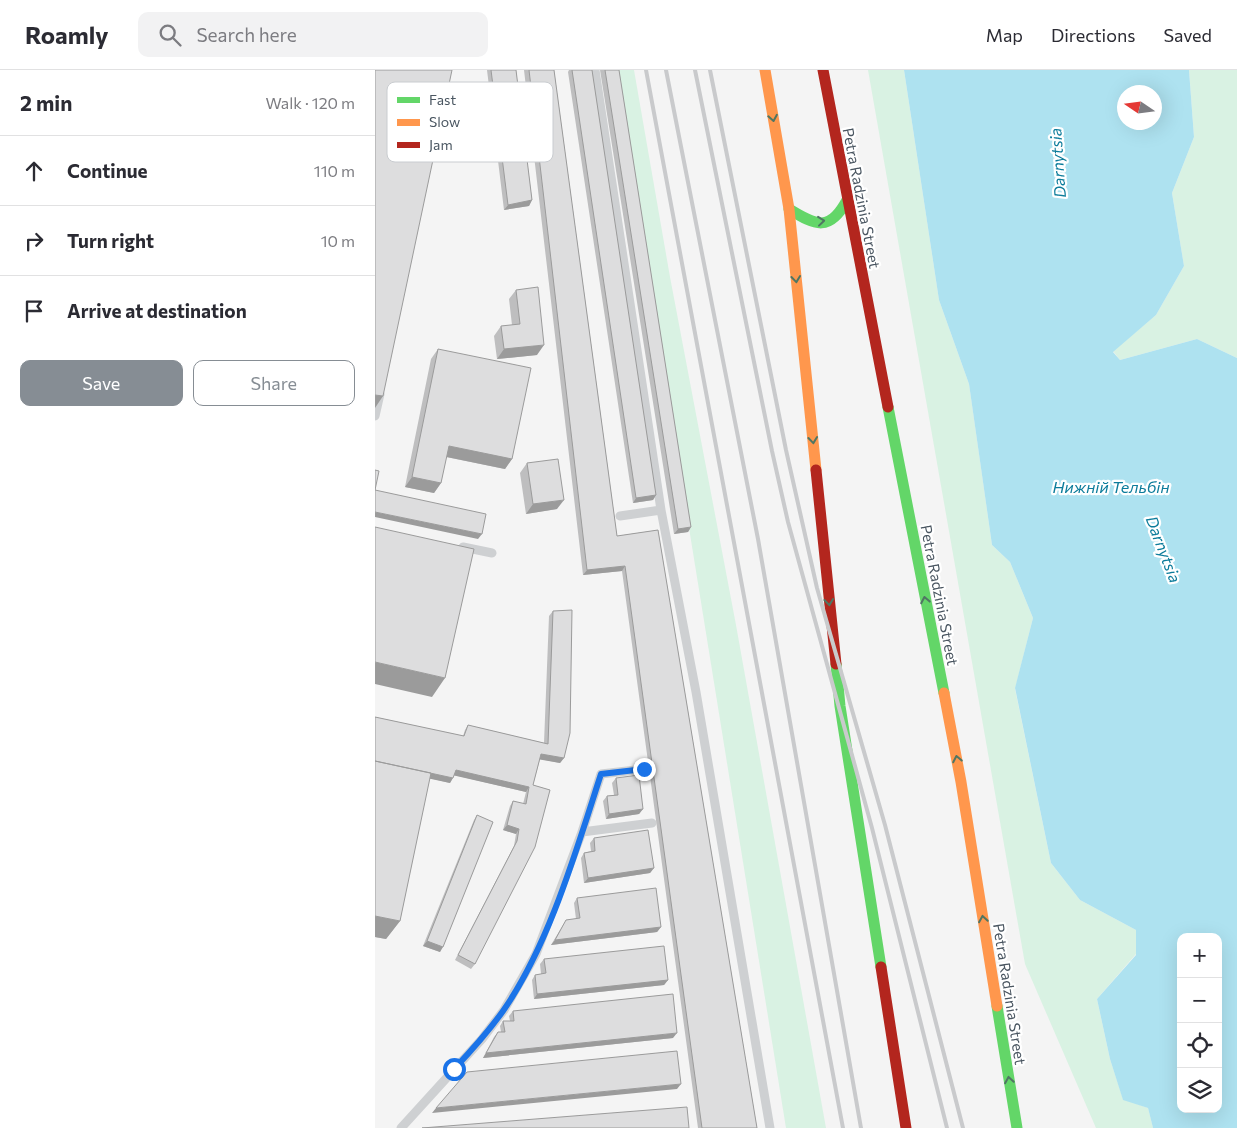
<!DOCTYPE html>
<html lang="en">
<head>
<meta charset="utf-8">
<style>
  body { margin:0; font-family:Commissioner,sans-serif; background:#f2f2f3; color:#2b2b33 }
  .controls { position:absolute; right:15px; bottom:15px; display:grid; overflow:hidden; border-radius:10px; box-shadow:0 5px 20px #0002 }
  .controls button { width:45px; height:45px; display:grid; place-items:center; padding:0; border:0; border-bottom:1px solid #e1e1e2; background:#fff; color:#2b2b33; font:25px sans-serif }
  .compass { position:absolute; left:742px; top:15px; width:45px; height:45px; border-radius:50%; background:#fff; box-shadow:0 5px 20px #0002; rotate:283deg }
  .stop { position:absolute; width:15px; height:15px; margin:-11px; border:4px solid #1a73e8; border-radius:50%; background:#fff }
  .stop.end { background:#1a73e8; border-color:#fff; box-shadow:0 1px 5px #0008 }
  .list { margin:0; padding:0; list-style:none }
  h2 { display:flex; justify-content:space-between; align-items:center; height:65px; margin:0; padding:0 20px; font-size:21px }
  h2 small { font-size:16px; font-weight:400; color:#7c7c81 }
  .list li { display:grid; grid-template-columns:32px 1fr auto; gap:15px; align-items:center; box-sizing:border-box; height:70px; padding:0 20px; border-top:1px solid #e1e1e2 }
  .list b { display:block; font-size:19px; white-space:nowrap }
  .list em { font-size:16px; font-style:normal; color:#7c7c81 }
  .actions { display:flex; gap:10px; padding:15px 20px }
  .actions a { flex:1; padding:11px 0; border:1px solid #868d94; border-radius:10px; text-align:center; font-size:18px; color:#868d94 }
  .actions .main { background:#868d94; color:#fff }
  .icon { flex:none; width:28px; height:28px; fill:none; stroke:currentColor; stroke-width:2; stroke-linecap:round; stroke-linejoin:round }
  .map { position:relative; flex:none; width:862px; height:1058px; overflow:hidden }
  header { display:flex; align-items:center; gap:30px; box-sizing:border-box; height:70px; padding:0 25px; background:#fff; border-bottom:1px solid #e1e1e2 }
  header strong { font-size:24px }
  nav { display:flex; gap:28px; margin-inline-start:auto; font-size:18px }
  .search { width:350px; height:45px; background:#f2f2f3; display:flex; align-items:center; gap:12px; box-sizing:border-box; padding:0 18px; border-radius:10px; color:#7c7c81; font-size:19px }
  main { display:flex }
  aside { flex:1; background:#fff }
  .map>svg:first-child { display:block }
  .green { fill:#d9f2e3 }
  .water { fill:#aee2f0; fill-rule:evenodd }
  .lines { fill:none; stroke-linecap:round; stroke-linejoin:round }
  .lane { stroke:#ced0d2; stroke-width:9 }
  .fast { stroke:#63d668; stroke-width:11 }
  .slow { stroke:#ff974d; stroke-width:11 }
  .jam { stroke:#b3261e; stroke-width:11 }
  .rail { stroke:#c9cacc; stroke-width:4 }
  .wall { fill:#bebebf }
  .shaded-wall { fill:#9b9b9b }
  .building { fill:#ddddde; stroke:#9b9b9b }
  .oneway { stroke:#507663 }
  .route { stroke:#1a73e8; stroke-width:6 }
  .labels { text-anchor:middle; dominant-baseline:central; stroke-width:4.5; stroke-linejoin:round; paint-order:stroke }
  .street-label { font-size:15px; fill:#4a5661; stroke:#fff }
  .water-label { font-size:16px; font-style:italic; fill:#0c7c9b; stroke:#fff }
  .key { fill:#fff; stroke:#c9ccd0; stroke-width:1 }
  .key-label { font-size:14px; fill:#4a5661 }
</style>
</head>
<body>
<header>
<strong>Roamly</strong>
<div class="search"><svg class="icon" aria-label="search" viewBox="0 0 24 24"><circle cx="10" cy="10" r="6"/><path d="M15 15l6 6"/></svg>Search here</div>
<nav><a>Map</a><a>Directions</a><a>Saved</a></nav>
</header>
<main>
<aside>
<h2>2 min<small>Walk · 120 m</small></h2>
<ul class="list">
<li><svg class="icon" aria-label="ahead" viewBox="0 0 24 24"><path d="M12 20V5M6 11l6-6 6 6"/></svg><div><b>Continue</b></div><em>110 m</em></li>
<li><svg class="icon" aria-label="right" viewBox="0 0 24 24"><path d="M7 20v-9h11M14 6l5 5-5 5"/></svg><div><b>Turn right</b></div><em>10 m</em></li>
<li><svg class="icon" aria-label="arrive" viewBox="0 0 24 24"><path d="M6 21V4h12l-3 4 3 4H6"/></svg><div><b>Arrive at destination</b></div></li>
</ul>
<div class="actions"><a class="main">Save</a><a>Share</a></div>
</aside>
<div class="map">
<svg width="862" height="1058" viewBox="0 0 862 1058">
  <rect width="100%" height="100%" fill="#f4f4f4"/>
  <!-- green -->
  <path class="green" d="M240,0H259L295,207L361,555L451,1058H411Z
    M493,0H529L564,230L594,314L617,475L635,492L658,548L640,619L676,793L705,830L761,860V884L722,929L735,989L748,1029L773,1038L778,1058H721L650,894Z
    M814,0H862V288L822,269L745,290L738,281L781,245L809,196L797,123L819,67Z"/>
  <!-- water -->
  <path class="water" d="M529,0H814L819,67L797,123L809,196L781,245L738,282L745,290L822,269L862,288V1058H778L773,1038L748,1030L735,989L722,929L761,885V860L705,830L676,793L640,618L658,548L635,492L617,475L594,314L564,230ZM750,22H780V52H750ZM806,867H843V1039H806Z"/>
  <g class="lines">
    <!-- lane -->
    <path class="lane" d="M220,0L286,440
      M0,346L5,324
      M245,446L286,440L321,622L395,1058
      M88,477L117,483
      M207,762L226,704L269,699
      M26,1058L107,969L129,940L161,884L207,762L277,753"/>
    <!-- fast -->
    <path class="fast" d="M414,139C441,156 455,162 472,130
      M513,337L569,623
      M461,594L465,636L506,897
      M622,936L642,1058"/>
    <!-- slow -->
    <path class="slow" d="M390,0L414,139L441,400
      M569,623L586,712L622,936"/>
    <!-- jam -->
    <path class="jam" d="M448,0L513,337
      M441,400L461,594
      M506,897L531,1058"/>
    <!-- rail -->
    <path class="rail" d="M271,0L468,1058
      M291,0L383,469L486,1058
      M320,0L397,381L413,452L497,758L572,1058
      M335,0L411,380L442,518L510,755L588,1058"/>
  </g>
  <!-- wall -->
  <path class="wall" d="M112,0H141L157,130L154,136L129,140Z
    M149,0H179L242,466L283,460L382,1058H323L247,501L208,505Z
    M194,0H217L281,425L278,430L258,433L193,2Z
    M225,0H244L316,457L313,462L299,464Z
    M141,220L162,285L122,289L119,266L126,256L137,255L134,229Z
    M63,279L137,389L130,399L71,387L66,413L59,423L30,417L56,289Z
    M152,393L182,439L151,444L145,403Z
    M178,541L189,688L185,693L165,689L158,715L175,720L100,894L96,899L80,890L139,776L141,764L128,760L135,736L138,731L148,734L151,722L79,705L75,713L54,708L25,851L11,869L0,867V647L88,666L90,660L93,655L169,673L174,546Z
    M241,708L268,739L264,744L231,749L228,731L232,726L239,725L237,713Z
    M102,745L65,882L48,876L99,750Z
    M219,768L279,798L275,803L209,813L206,788L209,783L216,781L215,773Z
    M202,828L286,857L282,862L176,875L191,850L201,849L199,833Z
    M169,889L293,910L289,915L159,929L157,910L160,905L166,904L165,894Z
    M138,941L298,968L108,988L119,967L123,962H126L125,956L128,951H135L134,946Z"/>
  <!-- shaded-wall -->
  <path class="shaded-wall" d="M157,130L154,136L129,140L133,135Z
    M169,275L162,285L122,289L129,279Z
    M0,325L8,326L0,338Z
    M74,376L137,389L130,399L67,386Z
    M37,407L66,413L59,423L30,417Z
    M281,425L278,430L258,433L261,428Z
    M189,430L182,439L151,444L158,434Z
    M0,442L107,464L103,469L0,447Z
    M316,457L313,462L299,464L303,459Z
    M250,496L247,501L208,505L212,500Z
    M0,592L70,608L57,627L0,614Z
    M166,684L189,688L185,693L162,689Z
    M0,691L78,708L75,713L0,697Z
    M81,700L154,717L151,722L77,705Z
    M268,739L264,744L231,749L234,744Z
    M132,755L144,759L141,764L128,760Z
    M279,798L275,803L209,813L213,808Z
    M0,846L25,851L11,869L0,867Z
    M286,857L282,862L176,875L180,870Z
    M52,871L68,877L65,882L48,876Z
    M293,910L289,915L159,929L162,924Z
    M302,963L298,968L108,988L111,983Z
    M306,1014L302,1019L57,1043L61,1038Z"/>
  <!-- building -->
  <path class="building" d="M0,0H77L8,326L0,325Z
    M116,0H141L157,130L133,135Z
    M154,0H179L242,466L283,460L382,1058H327L250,496L212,500Z
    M197,0H217L281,425L261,428Z
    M230,0H244L316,457L303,459Z
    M163,217L169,275L129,279L126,256L145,254L141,220Z
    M63,279L156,298L137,389L74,376L66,413L37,407Z
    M183,389L189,430L158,434L152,393Z
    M0,400L4,401L0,420L111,444L107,464L0,442Z
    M0,457L99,479L70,608L0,592Z
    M197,540L195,663L189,688L166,684L158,715L175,720L160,777L100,894L83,885L142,771L144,759L132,755L138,731L151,734L154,717L81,700L78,708L0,691V647L89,666L93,655L173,674L178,541Z
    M0,691L56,703L25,851L0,846Z
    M264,705L268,739L234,744L232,726L243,725L241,708Z
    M102,745L118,752L68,877L52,871Z
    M273,760L279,798L213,808L209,783L220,781L219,768Z
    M281,818L286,857L180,870L191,850L205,848L202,828Z
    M289,876L293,910L162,924L160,905L171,903L169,889Z
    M298,924L302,963L111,983L123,962H130L128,951H139L138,941Z
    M302,981L306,1014L61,1038L92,1002Z
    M312,1037L314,1058H47Z"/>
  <!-- one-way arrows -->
  <defs><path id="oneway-chevron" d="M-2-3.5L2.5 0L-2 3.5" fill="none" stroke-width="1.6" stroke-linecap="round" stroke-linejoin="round" transform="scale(1.25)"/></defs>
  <g class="oneway">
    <use href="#oneway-chevron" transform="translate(398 48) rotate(80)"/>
    <use href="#oneway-chevron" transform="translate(446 151) rotate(-6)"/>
    <use href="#oneway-chevron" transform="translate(421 209) rotate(84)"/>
    <use href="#oneway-chevron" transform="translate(438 370) rotate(84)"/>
    <use href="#oneway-chevron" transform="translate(550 530) rotate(-101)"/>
    <use href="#oneway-chevron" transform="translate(454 532) rotate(84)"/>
    <use href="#oneway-chevron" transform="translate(582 689) rotate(-101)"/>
    <use href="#oneway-chevron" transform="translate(608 849) rotate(-99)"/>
    <use href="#oneway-chevron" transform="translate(634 1010) rotate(-99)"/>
  </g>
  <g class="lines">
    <!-- route -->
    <path class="route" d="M79,999C96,981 113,962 128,941C174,875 201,781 226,704L269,699"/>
  </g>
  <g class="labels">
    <!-- street labels -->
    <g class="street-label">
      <text transform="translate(487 128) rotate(79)">Petra Radzinia Street</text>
      <text transform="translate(565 525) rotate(79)">Petra Radzinia Street</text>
      <text transform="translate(635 924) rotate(81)">Petra Radzinia Street</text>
    </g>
    <!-- water labels -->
    <g class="water-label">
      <text transform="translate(682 93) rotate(-94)">Darnytsia</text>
      <text x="736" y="416">Нижній Тельбін</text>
      <text transform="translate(789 479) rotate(69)">Darnytsia</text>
    </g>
  </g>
  <!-- legend -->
  <rect x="12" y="12" width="166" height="80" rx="8" class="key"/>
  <rect x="22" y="27" width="23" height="6" fill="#63d668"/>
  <rect x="22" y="49" width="23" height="7" fill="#ff974d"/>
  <rect x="22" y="72" width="23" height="6" fill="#b3261e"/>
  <g class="key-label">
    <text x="54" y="35">Fast</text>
    <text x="54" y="57">Slow</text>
    <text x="54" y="80">Jam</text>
  </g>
</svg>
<div class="controls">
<button>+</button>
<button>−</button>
<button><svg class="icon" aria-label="locate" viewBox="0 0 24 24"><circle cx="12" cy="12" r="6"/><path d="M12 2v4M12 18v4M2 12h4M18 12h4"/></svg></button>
<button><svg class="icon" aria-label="layers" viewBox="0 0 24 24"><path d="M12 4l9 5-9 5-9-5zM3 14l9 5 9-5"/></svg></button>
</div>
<svg class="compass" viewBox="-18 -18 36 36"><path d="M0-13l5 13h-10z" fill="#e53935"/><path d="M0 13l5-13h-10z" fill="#7c7c81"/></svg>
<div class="stop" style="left:79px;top:999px"></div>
<div class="stop end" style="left:269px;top:699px"></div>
</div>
</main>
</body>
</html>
